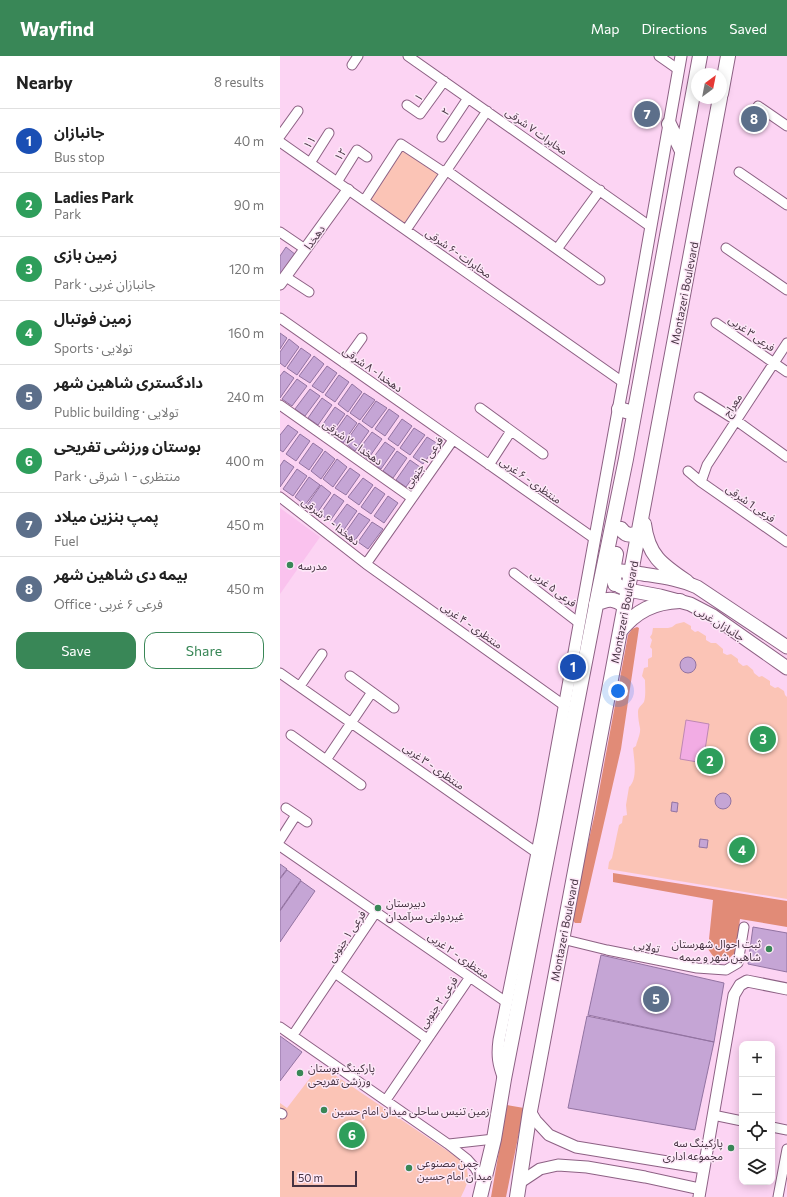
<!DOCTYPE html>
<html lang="en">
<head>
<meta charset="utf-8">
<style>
  body { margin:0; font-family:Commissioner,"Noto Sans Arabic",sans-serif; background:#f6f6f6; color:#222 }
  .controls { position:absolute; right:12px; bottom:12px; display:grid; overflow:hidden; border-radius:8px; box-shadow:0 2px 10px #0003 }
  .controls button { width:36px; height:36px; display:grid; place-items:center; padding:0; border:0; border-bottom:1px solid #e0e0e0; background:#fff; color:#222; font:20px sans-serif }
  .compass { position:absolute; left:411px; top:12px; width:36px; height:36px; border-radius:50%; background:#fff; box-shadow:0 2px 10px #0003; rotate:32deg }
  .scale { position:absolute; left:12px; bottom:10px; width:65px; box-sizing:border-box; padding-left:4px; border:2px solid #463342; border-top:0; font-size:11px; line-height:14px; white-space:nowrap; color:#463342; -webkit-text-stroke:3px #fde8f8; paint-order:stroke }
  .you { position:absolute; left:338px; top:635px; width:14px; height:14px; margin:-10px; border:3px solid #fff; border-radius:50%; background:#1a73e8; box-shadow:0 0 0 6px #1a73e833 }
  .badge { display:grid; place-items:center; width:26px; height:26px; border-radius:50%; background:#398757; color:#fff; font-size:13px; font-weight:700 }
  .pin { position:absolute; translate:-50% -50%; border:2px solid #fff; box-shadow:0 1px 4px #0006 }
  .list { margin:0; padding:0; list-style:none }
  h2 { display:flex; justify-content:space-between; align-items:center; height:52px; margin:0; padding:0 16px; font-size:17px }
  h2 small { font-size:13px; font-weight:400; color:#767676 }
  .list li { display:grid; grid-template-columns:26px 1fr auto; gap:12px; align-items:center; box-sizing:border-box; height:64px; padding:0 16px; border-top:1px solid #e0e0e0 }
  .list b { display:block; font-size:15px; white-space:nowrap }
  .list p { margin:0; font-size:13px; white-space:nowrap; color:#767676 }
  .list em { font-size:13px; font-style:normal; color:#767676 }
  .actions { display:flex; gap:8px; padding:12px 16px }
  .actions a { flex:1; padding:9px 0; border:1px solid #398757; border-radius:12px; text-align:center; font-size:14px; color:#398757 }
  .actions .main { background:#398757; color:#fff }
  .icon { flex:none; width:22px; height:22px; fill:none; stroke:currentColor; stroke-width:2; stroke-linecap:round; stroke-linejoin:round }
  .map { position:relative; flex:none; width:507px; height:1141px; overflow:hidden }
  header { display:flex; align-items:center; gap:24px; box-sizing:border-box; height:56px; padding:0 20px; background:#398757; color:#fff }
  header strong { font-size:19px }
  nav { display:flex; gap:22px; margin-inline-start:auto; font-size:14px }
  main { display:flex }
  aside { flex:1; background:#fff }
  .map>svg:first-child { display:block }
  .built { fill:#fac2ee }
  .green { fill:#fbc4b6 }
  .forest { fill:#e18b77 }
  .water { fill:#f2ace4; stroke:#be88b3 }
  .building { fill:#c5a5d5; stroke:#9273a1 }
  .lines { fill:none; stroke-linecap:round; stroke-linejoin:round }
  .minor-casing { stroke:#8d6184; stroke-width:11 }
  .tertiary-casing { stroke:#8d6184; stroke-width:13 }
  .secondary-casing { stroke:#8d6184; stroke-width:15 }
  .primary-casing { stroke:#8d6184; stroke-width:16 }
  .minor { stroke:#fff; stroke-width:9 }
  .tertiary { stroke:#fff; stroke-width:11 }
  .secondary { stroke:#fff; stroke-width:13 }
  .primary { stroke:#fff; stroke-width:14 }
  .poi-dot { fill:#398757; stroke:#fde8f8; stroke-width:1.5 }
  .labels { text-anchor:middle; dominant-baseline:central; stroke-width:3; stroke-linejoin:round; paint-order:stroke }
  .street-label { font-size:11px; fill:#463342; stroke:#fde8f8 }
  .poi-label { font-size:11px; fill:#463342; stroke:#fde8f8; text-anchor:start }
</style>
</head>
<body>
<header>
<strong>Wayfind</strong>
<nav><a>Map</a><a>Directions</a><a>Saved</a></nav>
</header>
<main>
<aside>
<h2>Nearby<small>8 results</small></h2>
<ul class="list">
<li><span class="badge" style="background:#1a4fb4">1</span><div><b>جانبازان</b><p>Bus stop</p></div><em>40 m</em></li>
<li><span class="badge" style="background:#2e9e5b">2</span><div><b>Ladies Park</b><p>Park</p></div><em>90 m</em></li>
<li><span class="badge" style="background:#2e9e5b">3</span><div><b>زمین بازی</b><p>Park · جانبازان غربی</p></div><em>120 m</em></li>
<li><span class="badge" style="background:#2e9e5b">4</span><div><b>زمین فوتبال</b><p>Sports · تولایی</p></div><em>160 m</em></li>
<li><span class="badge" style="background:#5c6f8a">5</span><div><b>دادگستری شاهین شهر</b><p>Public building · تولایی</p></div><em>240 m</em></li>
<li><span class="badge" style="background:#2e9e5b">6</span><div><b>بوستان ورزشی تفریحی</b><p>Park · منتظری - ۱ شرقی</p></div><em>400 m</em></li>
<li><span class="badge" style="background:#5c6f8a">7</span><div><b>پمپ بنزین میلاد</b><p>Fuel</p></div><em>450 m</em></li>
<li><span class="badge" style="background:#5c6f8a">8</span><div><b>بیمه دی شاهین شهر</b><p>Office · فرعی ۶ غربی</p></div><em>450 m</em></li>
</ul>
<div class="actions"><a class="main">Save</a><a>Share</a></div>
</aside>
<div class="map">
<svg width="507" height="1141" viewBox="0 0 507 1141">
  <rect width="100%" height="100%" fill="#fcd4f3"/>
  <!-- built -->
  <path class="built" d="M0,452L40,481L0,538Z"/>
  <!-- green -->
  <path class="green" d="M122,91L160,117L125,169L88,144Z
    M404,566L411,570V573L415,576L418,575L426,580V584L431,587H436L443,593V597L447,599L451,598L458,603V606L463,610L467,609L473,614L474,617L479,621L482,620L490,625V629L495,632L498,631L504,635L505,639L507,641V843L328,813L329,806L332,802L339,769L342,767L343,760L347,759L346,749L349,731C358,723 354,703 353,692L356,690C357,685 361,677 360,672C359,667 358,662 358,656C358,651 362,649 364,646C366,640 365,630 365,624L362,620L364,612L368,611V603L372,601V593L370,591L372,584L370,581L372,578L373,572H388L392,571L396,568Z
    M40,1009L184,1106C191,1121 188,1126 181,1141H0V1047L7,1052Z"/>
  <!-- forest -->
  <path class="forest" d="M357,571L359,572L341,693L301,867H295L291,862L315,757L348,579L352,573Z
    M333,817L507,845V871L460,863L456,896L447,904L435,903L428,893L433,844L333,826Z
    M227,1049L244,1052L226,1141H211Z"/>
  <!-- water -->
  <path class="water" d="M406,664L429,668L423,707L400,703Z"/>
  <!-- building -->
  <path class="building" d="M6,191L16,199L2,219L0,217V200Z
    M0,277L7,282L0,293Z
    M9,283L19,291L5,311L0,307V296Z
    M21,292L31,299L17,319L7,312Z
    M34,300L44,308L30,327L19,320Z
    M47,310L57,317L43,337L32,330Z
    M4,315L14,322L0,342V320Z
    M59,319L69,326L55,346L45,339Z
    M17,323L27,330L12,350L2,343Z
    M72,328L82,336L68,356L58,348Z
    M30,333L40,340L25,360L15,353Z
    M84,337L95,344L80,364L70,357Z
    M42,342L52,349L38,369L28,362Z
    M96,345L107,352L92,372L82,365Z
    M55,351L65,358L51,378L41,371Z
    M109,353L119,360L105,380L95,373Z
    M67,359L77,367L63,387L53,379Z
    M122,363L132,370L118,390L108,383Z
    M79,367L89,375L75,395L65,387Z
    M8,369L18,376L3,396L0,394V379Z
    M134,372L145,379L130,399L120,392Z
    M92,376L102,383L88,403L77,396Z
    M20,378L30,385L16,405L6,398Z
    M147,381L158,388L143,408L133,401Z
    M105,386L115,393L101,413L90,406Z
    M33,387L43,394L29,414L19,407Z
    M45,395L55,403L41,423L31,415Z
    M117,395L127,402L113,422L103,415Z
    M57,403L67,411L53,431L43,423Z
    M4,404L14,411L0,431V410Z
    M130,404L140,411L126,431L116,424Z
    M70,412L80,419L66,439L55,432Z
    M17,413L27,420L13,440L3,433Z
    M29,421L40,429L25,449L15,441Z
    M83,422L93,429L79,449L68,441Z
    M41,429L51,437L37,457L27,449Z
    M95,431L105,438L91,458L81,451Z
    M54,438L64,445L50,465L40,458Z
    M108,440L118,447L104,467L94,460Z
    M67,448L77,455L63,475L53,467Z
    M79,457L90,464L75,484L65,477Z
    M92,466L103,473L88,493L78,486Z
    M400 609a8 8 0 1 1 16 0a8 8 0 1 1-16 0Z
    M435 745a8 8 0 1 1 16 0a8 8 0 1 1-16 0Z
    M392,746L398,747L397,756L391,755Z
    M420,783L428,784L427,792L419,791Z
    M0,808L7,813L0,822Z
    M7,814L21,824L0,854V823Z
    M21,825L35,835L0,886V855Z
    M473,871L507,877V916L468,908Z
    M321,899L444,927L434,986L308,959Z
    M307,960L434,986L415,1074L288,1052Z
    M0,980L22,996L0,1025Z"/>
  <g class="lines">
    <!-- minor casing -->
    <g class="minor-casing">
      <path id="minor" d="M128,0L371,171
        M379,0L399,14
        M72,9L78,0
        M127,49L140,58L164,25
        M478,50L507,70
        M0,80L18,55
        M162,81L188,42
        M0,86L344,327
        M30,107L49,77
        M166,114L320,224
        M459,116L507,149
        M57,126L77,94L87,101
        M84,145L121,88L165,117
        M126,174L207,55
        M0,176L25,193
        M446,192L507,234
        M277,193L320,134
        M6,221L29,236
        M0,262L315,483
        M436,267L507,316
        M64,307L82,282
        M419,341L457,365L507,401
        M0,349L132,442
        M200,352L263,398
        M209,409L231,375
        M408,415L421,426L507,486
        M421,426L427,409L507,287
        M0,441L86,508L285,650
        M86,508L173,384
        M234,517L299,567
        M0,617L257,797
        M70,620L114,652
        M20,630L42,598
        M11,679L81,729
        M46,704L92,636
        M6,752L27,766
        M0,784L16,759
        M0,790L226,946
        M282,883L327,894L417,912L446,914L458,907L464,871
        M55,917L147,983
        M0,971L168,1088L187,1103L195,1112L204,1128
        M13,979L96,856
        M106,1044L190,921
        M0,1057L2,1058
        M433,1059L462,1065
        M492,1071L507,1074
        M169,1088L214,1083
        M498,1141L507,1093"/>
    </g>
    <!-- tertiary casing -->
    <g class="tertiary-casing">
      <path id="tertiary" d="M0,228L68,134
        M224,1023C218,1008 217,999 219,984L263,767L352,278L401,0
        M250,1055L256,1065L269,1079L296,1091L424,1112
        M239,1127L260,1113L278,1109L307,1111L365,1121L420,1133
        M419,1141L454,939L460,929L467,925L507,933"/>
    </g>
    <!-- secondary casing -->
    <g class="secondary-casing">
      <path id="secondary" d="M324,517C337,513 350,516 363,518C382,521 399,523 417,531L507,591
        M339,530L348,534L380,540L410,548L433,560L507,612"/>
    </g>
    <!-- primary casing -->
    <g class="primary-casing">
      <path id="primary" d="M441,38L448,0
        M389,68L402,95
        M339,353L353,357
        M364,468C368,500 382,509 407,526
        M341,473C346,480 352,480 359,476
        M335,528L333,515L336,498
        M316,548C329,542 333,542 345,550
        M340,575C356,555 374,546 400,545
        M200,1141L214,1083L224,1023L318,539L346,403L420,0
        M237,1141L250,1055L440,42"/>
    </g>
    <!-- minor -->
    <use href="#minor" class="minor"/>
    <!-- tertiary -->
    <use href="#tertiary" class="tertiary"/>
    <!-- secondary -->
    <use href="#secondary" class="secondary"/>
    <!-- primary -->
    <use href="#primary" class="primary"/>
  </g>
  <!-- markers -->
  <g class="poi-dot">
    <circle cx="10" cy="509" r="4"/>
    <circle cx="98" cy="852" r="4"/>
    <circle cx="489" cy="893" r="4"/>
    <circle cx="20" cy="1017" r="4"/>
    <circle cx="44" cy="1054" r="4"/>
    <circle cx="451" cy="1092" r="4"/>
    <circle cx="129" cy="1112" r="4"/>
  </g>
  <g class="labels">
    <!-- street labels -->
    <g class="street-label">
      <text transform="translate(138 41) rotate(-53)">۱</text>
      <text transform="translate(165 55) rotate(-55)">۲</text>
      <text transform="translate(257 75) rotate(35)">مخابرات ۷ شرقی</text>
      <text transform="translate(29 86) rotate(-57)">۱۱</text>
      <text transform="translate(60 98) rotate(-57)">۱۲</text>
      <text transform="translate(34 181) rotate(-54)">دهخدا</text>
      <text transform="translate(179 197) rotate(35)">مخابرات -۶ شرقی</text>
      <text transform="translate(404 237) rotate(-79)">Montazeri Boulevard</text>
      <text transform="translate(472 277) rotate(35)">فرعی ۳ غربی</text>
      <text transform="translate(93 313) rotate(35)">دهخدا - ۸ شرقی</text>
      <text transform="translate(452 349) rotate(-57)">معراج</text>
      <text transform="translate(73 386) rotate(35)">دهخدا - ۷ شرقی</text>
      <text transform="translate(143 406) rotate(-55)">فرعی ۱ جنوبی</text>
      <text transform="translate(251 424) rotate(35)">منتظری - ۶ غربی</text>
      <text transform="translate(471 447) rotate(35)">فرعی 1 شرقی</text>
      <text transform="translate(51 465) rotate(38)">دهخدا - ۶ شرقی</text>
      <text transform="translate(274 532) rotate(37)">فرعی ۵ غربی</text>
      <text transform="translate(344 556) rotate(-79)">Montazeri Boulevard</text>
      <text transform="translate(440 567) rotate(32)">جانبازان غربی</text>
      <text transform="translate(192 569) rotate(35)">منتظری - ۴ غربی</text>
      <text transform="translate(154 710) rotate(35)">منتظری - ۳ غربی</text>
      <text transform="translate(284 874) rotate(-79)">Montazeri Boulevard</text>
      <text transform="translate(66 880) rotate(-56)">فرعی ۱ جنوبی</text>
      <text transform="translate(367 890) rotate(11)">تولایی</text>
      <text transform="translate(179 899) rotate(35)">منتظری - ۲ غربی</text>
      <text transform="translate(158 946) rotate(-56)">فرعی ۲ جنوبی</text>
    </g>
    <!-- poi labels -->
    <g class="poi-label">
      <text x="18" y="509">مدرسه</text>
      <text x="106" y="846">دبیرستان<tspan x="106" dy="13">غیردولتی سرآمدان</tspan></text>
      <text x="481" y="887" text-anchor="end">ثبت احوال شهرستان<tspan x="481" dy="13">شاهین شهر و میمه</tspan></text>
      <text x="28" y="1011">پارکینگ بوستان<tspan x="28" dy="13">ورزشی تفریحی</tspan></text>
      <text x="52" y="1054">زمین تنیس ساحلی میدان امام حسین</text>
      <text x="443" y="1086" text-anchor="end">پارکینگ سه<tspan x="443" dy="13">مجموعه اداری</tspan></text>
      <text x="137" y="1106">چمن مصنوعی<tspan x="137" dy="13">میدان امام حسین</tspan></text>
    </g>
  </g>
</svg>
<div class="controls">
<button>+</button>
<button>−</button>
<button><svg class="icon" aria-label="locate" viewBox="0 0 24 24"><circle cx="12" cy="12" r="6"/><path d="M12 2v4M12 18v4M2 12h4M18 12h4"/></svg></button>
<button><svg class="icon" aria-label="layers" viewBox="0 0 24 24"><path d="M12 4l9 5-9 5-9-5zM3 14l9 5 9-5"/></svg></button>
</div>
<svg class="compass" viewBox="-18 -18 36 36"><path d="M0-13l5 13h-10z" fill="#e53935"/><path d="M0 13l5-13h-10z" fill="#767676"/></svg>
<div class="scale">50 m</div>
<div class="you"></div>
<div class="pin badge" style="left:293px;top:611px;background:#1a4fb4">1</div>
<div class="pin badge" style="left:430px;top:705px;background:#2e9e5b">2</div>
<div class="pin badge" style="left:483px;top:683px;background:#2e9e5b">3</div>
<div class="pin badge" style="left:462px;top:794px;background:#2e9e5b">4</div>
<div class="pin badge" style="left:376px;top:943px;background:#5c6f8a">5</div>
<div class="pin badge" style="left:72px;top:1079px;background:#2e9e5b">6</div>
<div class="pin badge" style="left:367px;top:58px;background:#5c6f8a">7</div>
<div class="pin badge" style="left:474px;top:63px;background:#5c6f8a">8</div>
</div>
</main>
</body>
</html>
